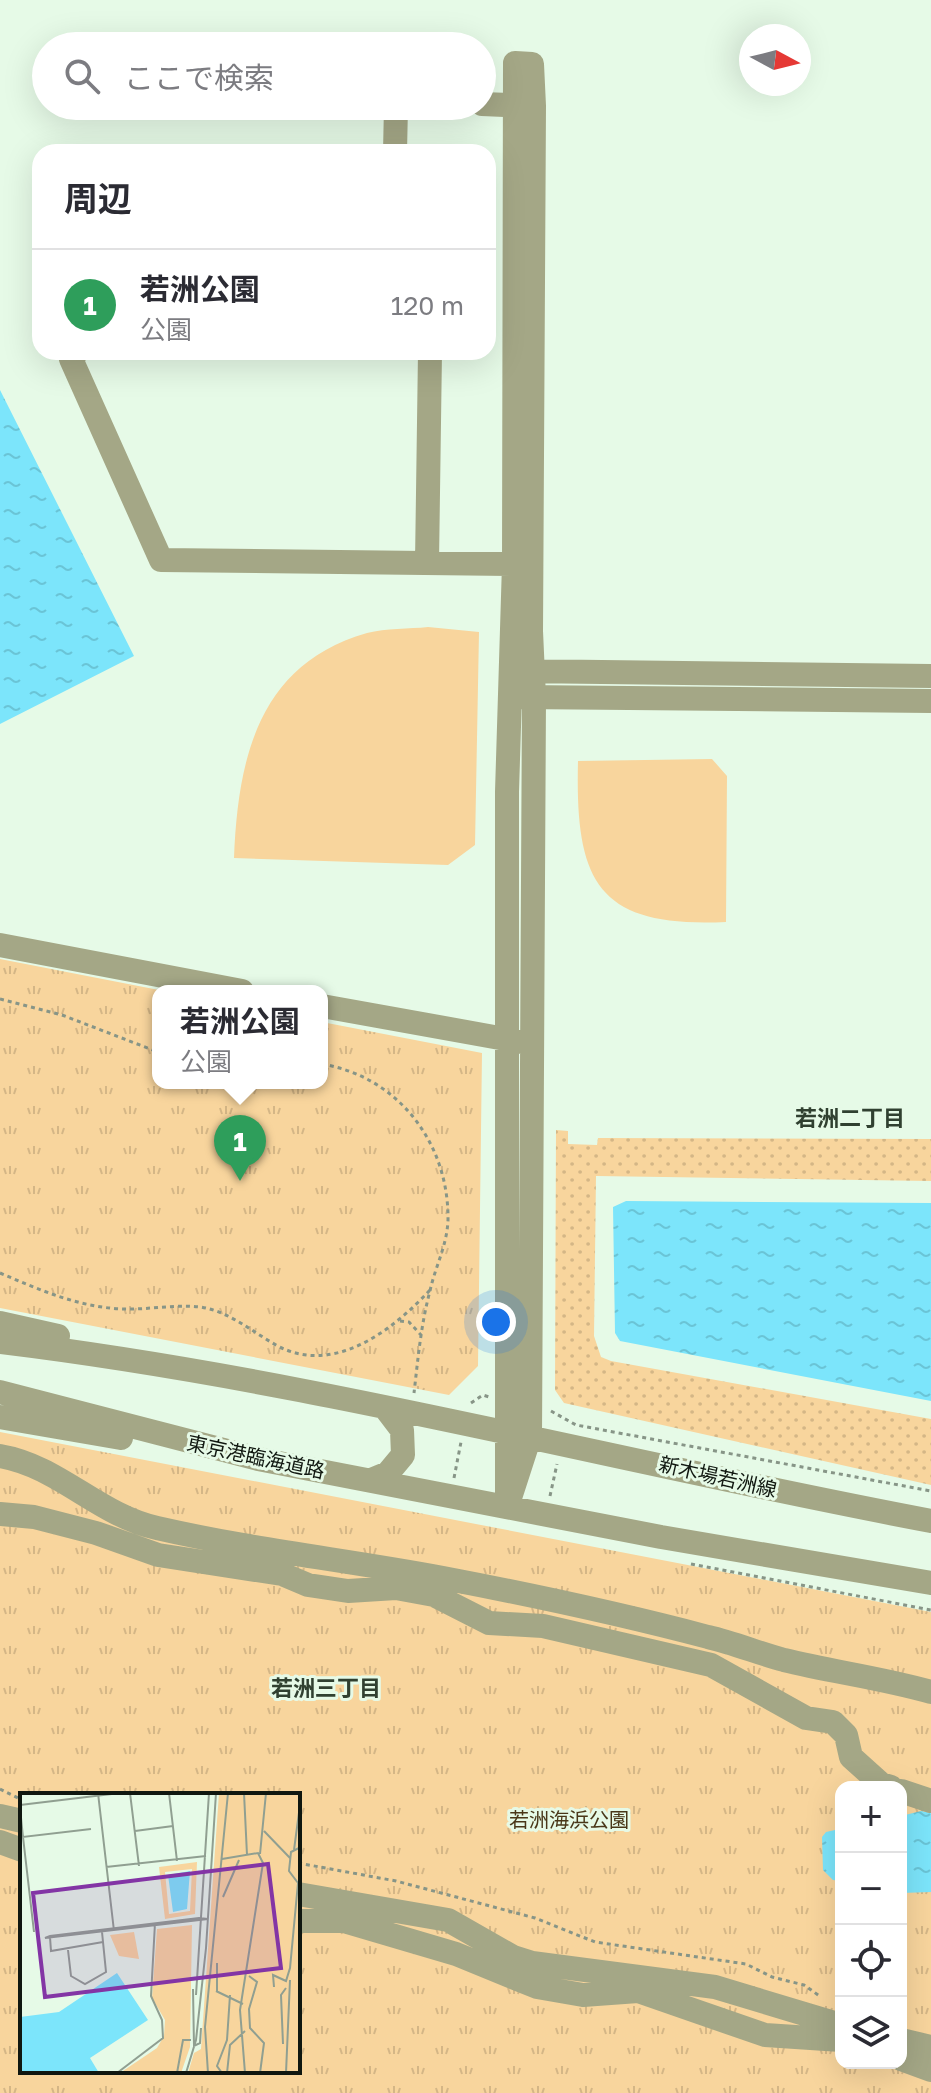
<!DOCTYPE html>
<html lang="ja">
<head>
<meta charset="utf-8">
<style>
  body { margin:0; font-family:"Golos Text","Noto Sans JP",sans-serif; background:#f7f7f7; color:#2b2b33 }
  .controls { position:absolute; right:24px; bottom:24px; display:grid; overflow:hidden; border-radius:16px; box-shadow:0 8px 32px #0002 }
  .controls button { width:72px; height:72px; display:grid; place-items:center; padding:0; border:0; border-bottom:2px solid #e1e1e2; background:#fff; color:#2b2b33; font:40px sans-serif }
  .compass { position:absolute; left:739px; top:24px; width:72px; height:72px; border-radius:50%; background:#fff; box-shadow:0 8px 32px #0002; rotate:97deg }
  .you { position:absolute; left:496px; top:1322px; width:28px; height:28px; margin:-20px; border:6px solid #fff; border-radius:50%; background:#1a73e8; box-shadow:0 0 0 12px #1a73e833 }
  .badge { display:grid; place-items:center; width:52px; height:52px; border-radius:50%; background:#8335a5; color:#fff; font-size:26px; font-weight:700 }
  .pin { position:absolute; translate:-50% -66px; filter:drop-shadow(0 2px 4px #0008) }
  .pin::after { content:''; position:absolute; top:42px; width:28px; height:24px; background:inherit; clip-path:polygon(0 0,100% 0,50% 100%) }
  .popup { position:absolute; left:152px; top:985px; width:176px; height:104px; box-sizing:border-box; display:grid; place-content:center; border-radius:16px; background:#fff; filter:drop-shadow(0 2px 6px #0005); font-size:26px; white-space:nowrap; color:#7c7c81 }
  .popup b { font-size:30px; color:#2b2b33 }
  .popup::after { content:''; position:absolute; left:50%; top:100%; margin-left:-16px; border:16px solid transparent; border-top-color:#fff }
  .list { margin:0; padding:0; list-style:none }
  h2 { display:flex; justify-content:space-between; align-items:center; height:104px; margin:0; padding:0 32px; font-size:34px }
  h2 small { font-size:26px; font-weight:400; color:#7c7c81 }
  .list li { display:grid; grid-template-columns:52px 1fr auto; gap:24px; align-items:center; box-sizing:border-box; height:112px; padding:0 32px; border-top:2px solid #e1e1e2 }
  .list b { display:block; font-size:30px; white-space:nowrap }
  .list p { margin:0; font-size:26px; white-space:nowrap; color:#7c7c81 }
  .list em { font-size:26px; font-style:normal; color:#7c7c81 }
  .icon { flex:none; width:44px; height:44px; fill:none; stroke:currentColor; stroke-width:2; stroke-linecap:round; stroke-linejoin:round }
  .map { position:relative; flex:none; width:931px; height:2093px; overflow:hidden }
  .search { position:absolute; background:#fff; box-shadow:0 8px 32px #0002; left:32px; top:32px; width:464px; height:88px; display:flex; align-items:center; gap:20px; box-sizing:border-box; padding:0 28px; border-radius:44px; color:#7c7c81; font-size:30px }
  .panel { position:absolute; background:#fff; box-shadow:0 8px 32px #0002; left:32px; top:144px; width:464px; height:216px; border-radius:24px }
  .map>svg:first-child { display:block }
  .grass { fill:url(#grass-dots) }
  .park { fill:url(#park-tufts); fill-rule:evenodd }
  .pitch { fill:#f8d59d }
  .water { fill:url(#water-ripples) }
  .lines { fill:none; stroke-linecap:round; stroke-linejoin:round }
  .path { stroke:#879587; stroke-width:3; stroke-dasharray:4 4; stroke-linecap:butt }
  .minor { stroke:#a4a786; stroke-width:24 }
  .labels { text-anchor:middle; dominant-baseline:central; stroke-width:6; stroke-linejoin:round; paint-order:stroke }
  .street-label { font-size:20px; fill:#101710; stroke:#e6fae7 }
  .park-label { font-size:20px; fill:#493718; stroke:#e6fae7 }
  .neighbourhood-label { font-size:22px; font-weight:bold; fill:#304030; stroke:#e6fae7 }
  .inset-road { fill:none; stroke:#909f91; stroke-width:2 }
  .view { fill:#8335a5; fill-opacity:0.15; stroke:#8335a5; stroke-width:4 }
  .inset-edge { fill:none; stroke:#101710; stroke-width:4 }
</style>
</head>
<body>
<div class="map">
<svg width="931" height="2093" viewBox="0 0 931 2093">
  <defs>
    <pattern id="grass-dots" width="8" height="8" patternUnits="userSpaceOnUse" patternTransform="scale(2)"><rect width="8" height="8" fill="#f8d59d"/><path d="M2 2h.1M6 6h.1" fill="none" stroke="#d4b686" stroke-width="1.8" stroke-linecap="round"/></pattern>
    <pattern id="park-tufts" width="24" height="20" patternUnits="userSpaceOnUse" patternTransform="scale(2)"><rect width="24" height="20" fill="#f8d59d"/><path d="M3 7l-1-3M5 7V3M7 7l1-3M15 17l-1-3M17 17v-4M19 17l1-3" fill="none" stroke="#d4b686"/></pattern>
    <pattern id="water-ripples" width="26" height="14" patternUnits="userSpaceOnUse" patternTransform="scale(2)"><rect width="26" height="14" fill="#7ce5fb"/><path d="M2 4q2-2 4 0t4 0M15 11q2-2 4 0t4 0" fill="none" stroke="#6ac4d6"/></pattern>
  </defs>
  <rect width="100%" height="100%" fill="#e6fae7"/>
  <!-- grass -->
  <path class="grass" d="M556,1130L568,1131V1144L597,1145L598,1138L931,1139V1181L596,1176L594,1336L601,1357L611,1361L931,1419V1485L564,1403L555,1390Z"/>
  <!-- park -->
  <path class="park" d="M0,959L164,991H158V1083H322V1022L482,1053L478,1366L449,1395L0,1308Z
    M0,1432L931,1612V2093H0ZM841,1787H901V2063H841ZM22,1795H298V2071H22Z"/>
  <!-- pitch -->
  <path class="pitch" d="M428,627L479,632L475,845L448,865L234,858C238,757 259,664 367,633C386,628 409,629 428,627Z
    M712,759L727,776L726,922C597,928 575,882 578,761Z"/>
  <!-- water -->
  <path class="water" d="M0,390L134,656L0,724Z
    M626,1201L931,1203V1401L620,1341L615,1333L613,1207Z
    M921,1811L931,1813V1892L901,1893V1816Z
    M835,1830L841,1832V1881L833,1880L823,1870L822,1837L826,1832Z"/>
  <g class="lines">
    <!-- path -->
    <path class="path" d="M0,999L62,1015L158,1052
      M322,1064C399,1077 449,1144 448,1220C447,1246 435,1267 430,1291C421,1324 418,1359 414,1393
      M0,1273C40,1290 78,1307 122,1309C148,1310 174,1304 201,1307C230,1312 251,1331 276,1345C333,1377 393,1330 430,1290
      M400,1321L409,1322L421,1335
      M471,1403L483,1395L489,1397
      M551,1411L576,1425L931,1491
      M454,1478L461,1442
      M550,1496L557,1464
      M691,1564L931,1610
      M0,1789L18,1798
      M298,1863L396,1881L535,1918L595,1942L746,1964L772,1977L804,1985L821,1997"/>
    <!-- minor -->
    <path class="minor" d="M515,63L532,64L534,106L531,631L534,697L530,1436L507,1507V792L514,564Z
      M482,104L532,106
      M395,152L396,106
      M77,352L71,359L161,560L514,564
      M427,563L430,352
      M521,671L931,676
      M521,697L931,701
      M0,945L242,991
      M322,1006L522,1042
      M0,1323L58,1336
      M0,1342C314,1380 621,1463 931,1521
      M0,1392L258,1459L661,1537L931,1583
      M0,1417L121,1438
      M0,1456C59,1466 98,1515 157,1528C253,1550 347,1560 443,1578C532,1595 621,1614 708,1637C734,1643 758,1653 784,1660C833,1672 882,1678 931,1692
      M371,1480L388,1473L403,1455L402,1430L386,1409
      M0,1514L34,1517L96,1533L158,1555L282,1574L308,1585L348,1591L396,1588L434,1595L489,1623L543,1626L711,1665L806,1718L833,1722L846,1735L851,1757L881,1784L891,1787
      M901,1791L931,1801
      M0,1816L22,1821
      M0,1842L22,1850
      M298,1894L448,1920L513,1957L532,1963L715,1987L841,2025
      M298,1921H344L456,1954L537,1987L583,1995L638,1991L765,2035L841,2040
      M901,2040L931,2047
      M901,2059L931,2070"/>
  </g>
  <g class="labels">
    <!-- street labels -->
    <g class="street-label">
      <text transform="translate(256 1456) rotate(12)">東京港臨海道路</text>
      <text transform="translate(718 1476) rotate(13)">新木場若洲線</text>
    </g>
    <!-- park labels -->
    <g class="park-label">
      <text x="569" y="1819">若洲海浜公園</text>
    </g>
    <!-- neighbourhood labels -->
    <g class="neighbourhood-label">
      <text x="850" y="1117">若洲二丁目</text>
      <text x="326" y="1687">若洲三丁目</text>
    </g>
  </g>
  <!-- overview -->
  <g transform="translate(20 1793)">
    <rect width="280" height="280" fill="#e6fae7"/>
    <path d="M177,69L175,121L145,126L139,74ZM172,76L170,118L149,121L145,79Z" fill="#f8d59d" fill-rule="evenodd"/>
    <path d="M199,0H280V280H168L174,260L181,256ZM172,132L170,254L161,280H100L137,255L144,243L145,227L132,205L137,136Z" fill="#f8d59d"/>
    <path d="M114,139L119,166L99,163L90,142Z" fill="#f8d59d"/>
    <path d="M170,78L167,116L153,119L148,82ZM97,180L128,227L70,265L79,280H0V224L39,219Z" fill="#7ce5fb"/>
    <path class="inset-road" d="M78,0L94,138M110,0L119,73M149,0L157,68M224,0L227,62M0,12L100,0M0,15L3,44L71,36M280,33V78M115,38L153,33M244,38L270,65M3,44L14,139M274,57L280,12M240,61L246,0M202,66L238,60L243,70L220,217L225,280M86,74L186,63M203,104L219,67M179,125L188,126L25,145L30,143ZM30,144L31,158L83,149M48,157L51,183L65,191L86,179L82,139M229,183L237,189L229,216L230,235L244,250L240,280M254,194L253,182L266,188L270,175L278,90L269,78L271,59L279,55M173,196L174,253L180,250L181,235M196,198L223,211M197,198V170M176,202L189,0M263,251L261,202L266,195M97,280L143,245L142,227L131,203L135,130M157,280L163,247H171M166,280L176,247L186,155L196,0M188,280L185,234L208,0M202,280L197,273L207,247L210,202M207,280L210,252L225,238M266,280L270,187"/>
    <path class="view" d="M248,71L261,175L25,204L13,100Z"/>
    <rect width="280" height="280" class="inset-edge"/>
  </g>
</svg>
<div class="controls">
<button>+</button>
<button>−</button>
<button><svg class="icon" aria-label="locate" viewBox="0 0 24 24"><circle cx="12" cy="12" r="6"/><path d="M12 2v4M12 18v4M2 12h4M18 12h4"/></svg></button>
<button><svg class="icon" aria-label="layers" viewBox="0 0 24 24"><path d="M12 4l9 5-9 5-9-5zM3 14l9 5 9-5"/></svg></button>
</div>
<svg class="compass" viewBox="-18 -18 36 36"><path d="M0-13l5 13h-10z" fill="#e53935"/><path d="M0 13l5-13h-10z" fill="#7c7c81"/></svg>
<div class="you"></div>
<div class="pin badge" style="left:240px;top:1181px;background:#2e9e5b">1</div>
<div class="popup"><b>若洲公園</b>公園</div>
<div class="search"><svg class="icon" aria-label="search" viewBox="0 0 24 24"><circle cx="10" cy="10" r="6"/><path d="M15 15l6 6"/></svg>ここで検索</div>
<section class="panel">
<h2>周辺<small></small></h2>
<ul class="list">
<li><span class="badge" style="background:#2e9e5b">1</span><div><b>若洲公園</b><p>公園</p></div><em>120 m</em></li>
</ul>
</section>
</div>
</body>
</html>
